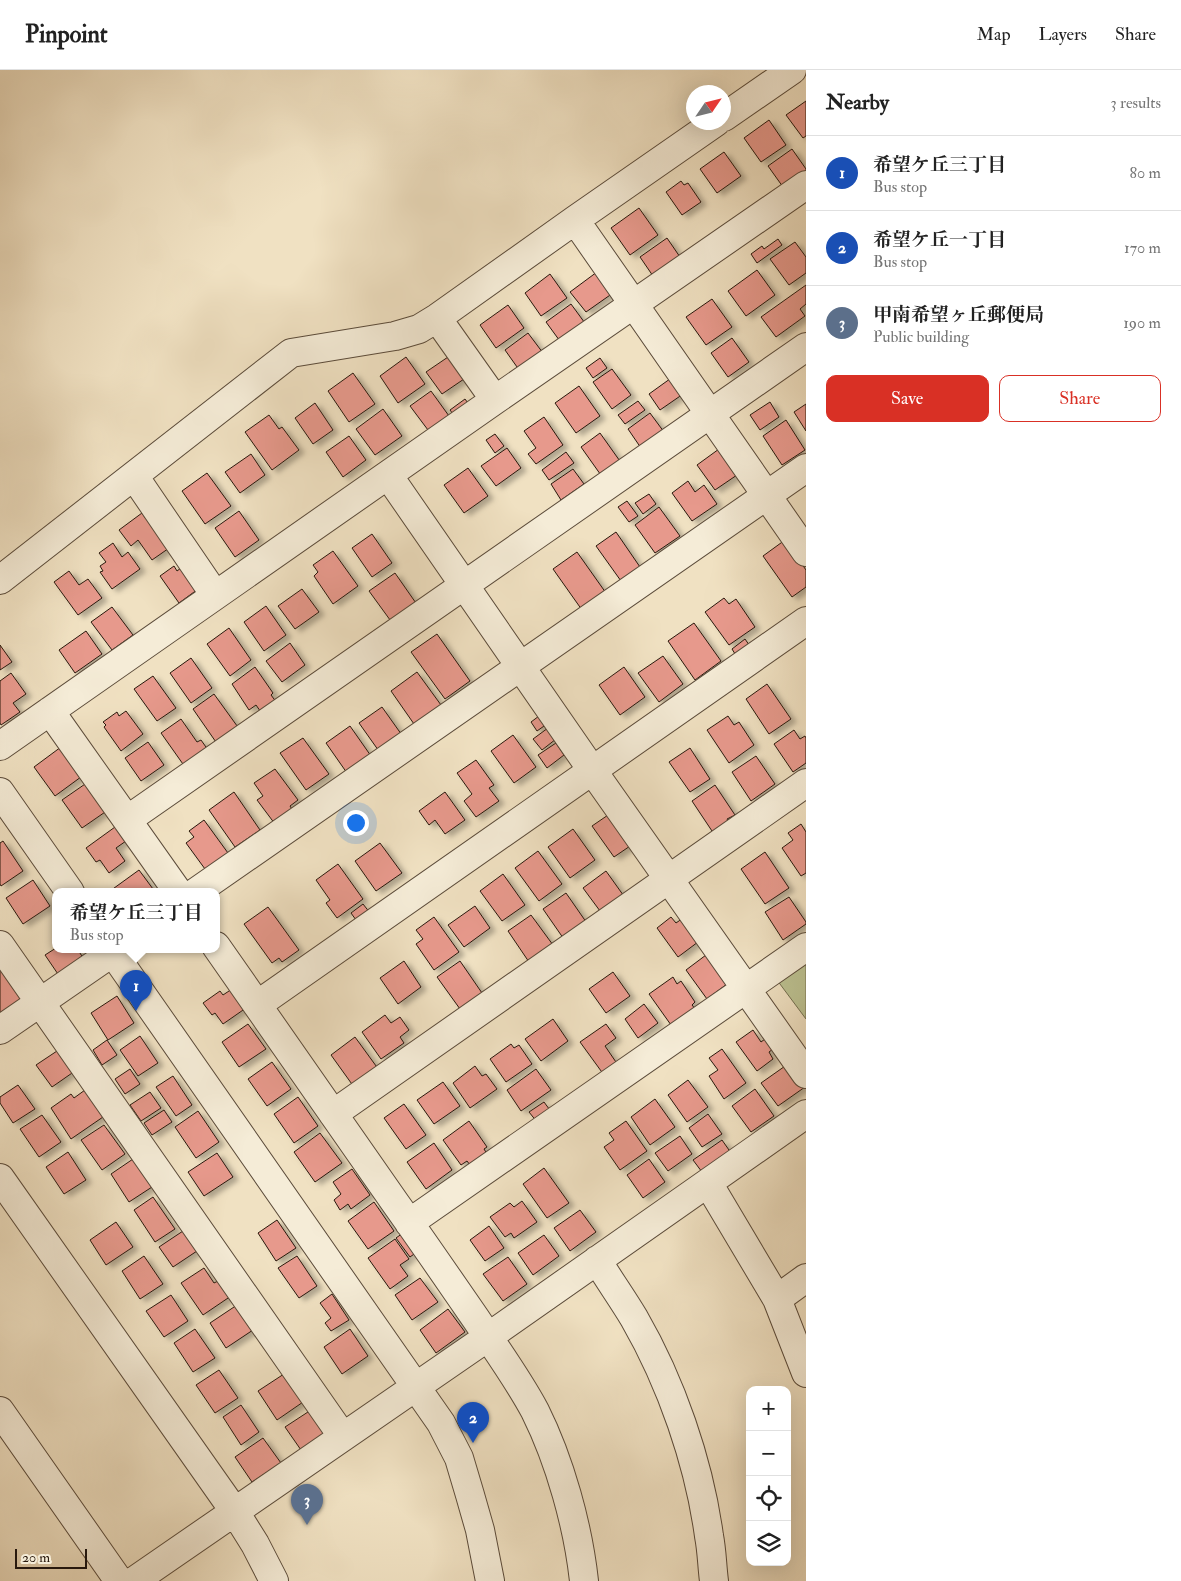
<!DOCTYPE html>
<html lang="en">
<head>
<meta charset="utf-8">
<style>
  body { margin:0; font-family:"IM FELL Double Pica","Noto Serif JP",serif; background:#f2f2f2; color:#222 }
  .controls { position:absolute; right:15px; bottom:15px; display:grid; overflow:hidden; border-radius:10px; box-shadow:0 5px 20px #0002 }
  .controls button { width:45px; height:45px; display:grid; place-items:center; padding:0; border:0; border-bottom:1px solid #e0e0e0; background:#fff; color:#222; font:25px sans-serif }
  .compass { position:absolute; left:686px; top:15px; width:45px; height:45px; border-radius:50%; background:#fff; box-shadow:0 5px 20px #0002; rotate:55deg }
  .scale { position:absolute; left:15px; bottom:12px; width:72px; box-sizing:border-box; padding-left:5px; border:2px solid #29190d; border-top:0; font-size:14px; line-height:18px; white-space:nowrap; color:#29190d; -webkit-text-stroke:4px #f5ecd7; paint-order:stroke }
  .you { position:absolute; left:355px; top:752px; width:18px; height:18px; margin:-12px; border:4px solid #fff; border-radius:50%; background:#1a73e8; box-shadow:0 0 0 8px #1a73e833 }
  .badge { display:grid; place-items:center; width:32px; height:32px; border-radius:50%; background:#d93025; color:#fff; font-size:16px; font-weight:700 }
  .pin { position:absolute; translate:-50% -41px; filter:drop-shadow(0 1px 2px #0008) }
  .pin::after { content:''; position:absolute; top:26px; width:18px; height:15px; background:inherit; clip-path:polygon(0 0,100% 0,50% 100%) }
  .popup { position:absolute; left:52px; top:818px; width:168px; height:65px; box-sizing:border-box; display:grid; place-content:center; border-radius:10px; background:#fff; filter:drop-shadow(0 1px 4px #0005); font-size:16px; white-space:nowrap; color:#767676 }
  .popup b { font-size:19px; color:#222 }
  .popup::after { content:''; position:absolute; left:50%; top:100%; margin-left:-10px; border:10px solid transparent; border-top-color:#fff }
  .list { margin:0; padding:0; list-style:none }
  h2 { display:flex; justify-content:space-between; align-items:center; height:65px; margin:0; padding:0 20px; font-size:21px }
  h2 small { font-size:16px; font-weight:400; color:#767676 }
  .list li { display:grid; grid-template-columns:32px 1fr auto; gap:15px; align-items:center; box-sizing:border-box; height:75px; padding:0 20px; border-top:1px solid #e0e0e0 }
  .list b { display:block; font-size:19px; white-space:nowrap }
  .list p { margin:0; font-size:16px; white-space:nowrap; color:#767676 }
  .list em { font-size:16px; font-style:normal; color:#767676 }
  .actions { display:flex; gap:10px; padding:15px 20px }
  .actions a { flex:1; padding:11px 0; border:1px solid #d93025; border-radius:10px; text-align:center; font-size:18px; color:#d93025 }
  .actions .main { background:#d93025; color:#fff }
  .icon { flex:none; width:28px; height:28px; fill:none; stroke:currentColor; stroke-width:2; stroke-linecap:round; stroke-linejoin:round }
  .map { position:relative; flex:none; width:806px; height:1511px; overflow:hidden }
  header { display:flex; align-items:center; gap:30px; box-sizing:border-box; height:70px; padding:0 25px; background:#fff; border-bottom:1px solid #e0e0e0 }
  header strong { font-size:24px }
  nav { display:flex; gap:28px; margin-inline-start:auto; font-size:18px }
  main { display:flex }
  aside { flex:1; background:#fff }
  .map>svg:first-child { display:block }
  .green { fill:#bcc292; stroke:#726e50 }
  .building { fill:#e7998c; stroke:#29190d; filter:url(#shadow) }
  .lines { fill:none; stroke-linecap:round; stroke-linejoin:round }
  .minor-casing { stroke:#5b4b3a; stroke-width:30 }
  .minor { stroke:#f5ecd7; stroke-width:28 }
</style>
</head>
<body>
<header>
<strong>Pinpoint</strong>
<nav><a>Map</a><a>Layers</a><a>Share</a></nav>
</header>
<main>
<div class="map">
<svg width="806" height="1511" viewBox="0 0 806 1511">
  <defs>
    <filter id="shadow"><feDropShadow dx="5.5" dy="3" stdDeviation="2.5" flood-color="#0004"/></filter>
  </defs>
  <rect width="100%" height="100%" fill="#f0e1c2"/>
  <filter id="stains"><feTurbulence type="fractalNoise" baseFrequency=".004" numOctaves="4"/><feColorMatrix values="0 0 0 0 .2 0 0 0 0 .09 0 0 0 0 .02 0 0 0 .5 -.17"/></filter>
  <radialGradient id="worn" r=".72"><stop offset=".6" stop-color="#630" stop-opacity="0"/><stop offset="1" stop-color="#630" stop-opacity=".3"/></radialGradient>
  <!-- green -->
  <path class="green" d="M806,890V949L777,910Z"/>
  <!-- building -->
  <path class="building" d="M806,31V66L803,68L786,45Z
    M769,50L786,75L761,92L744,68Z
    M792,79L806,99V101L783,117L768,96Z
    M724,82L741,106L717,123L700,99Z
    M681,111L684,115L688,113L701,132L682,145L666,122Z
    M639,138L658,165L630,185L611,158Z
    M667,168L680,187L653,206L640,187Z
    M778,169L782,175L757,193L751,184L762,176L764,179Z
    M795,172L806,187V203L789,215L770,189Z
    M757,200L775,225L746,246L728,221Z
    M597,202L613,223L586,242L570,222Z
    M550,204L567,228L541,246L525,223Z
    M806,215V234L800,239L805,246L776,267L761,247Z
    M712,229L732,257L706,275L686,247Z
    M571,234L590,260L565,278L546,252Z
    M508,235L524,258L496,278L480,255Z
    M528,263L546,287L522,304L505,280Z
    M732,268L749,292L728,307L711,283Z
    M406,287L425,314L398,333L380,306Z
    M448,287L464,309L442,324L426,302Z
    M600,288L607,298L593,308L586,298Z
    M612,299L631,325L612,339L593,312Z
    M353,303L375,334L349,352L328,321Z
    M674,306L686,322L660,340L649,324Z
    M579,316L600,346L576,363L555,333Z
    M431,321L449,346L428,360L410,336Z
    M465,329L473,340L458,351L450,340Z
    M638,331L645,340L625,354L618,345Z
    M770,332L779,347L760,360L750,345Z
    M315,333L333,360L313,374L295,348Z
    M806,334V361L794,342Z
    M383,339L402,366L375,385L356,359Z
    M650,343L664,362L641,378L628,359Z
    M269,345L279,359L282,357L299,380L272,400L245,362Z
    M544,347L563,375L536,394L528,384L536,378L524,361Z
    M786,350L805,380L782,395L763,366Z
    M600,363L622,394L603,408L581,377Z
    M495,364L504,376L495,383L486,370Z
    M349,366L366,390L343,407L326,382Z
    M507,378L521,398L496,416L481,396Z
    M719,379L737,405L715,420L697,395Z
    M566,382L574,393L549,410L542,400Z
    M251,384L265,405L240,423L225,402Z
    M468,398L488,426L464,443L444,415Z
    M573,399L584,414L561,430L551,414Z
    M207,403L231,436L205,454L182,421Z
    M688,411L695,422L704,415L717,434L692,451L672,423Z
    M649,424L656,434L643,444L635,433Z
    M627,431L638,446L629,452L618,437Z
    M659,437L680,466L655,483L635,455Z
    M239,441L259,470L235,487L215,458Z
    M142,443L146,449L151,446L172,476L152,490L138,470L131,476L119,460Z
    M616,462L640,497L621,511L596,476Z
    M372,464L392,493L372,507L352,478Z
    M785,470L806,500V517L792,527L763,486Z
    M113,473L122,487L128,482L140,499L112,519L100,502L103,501L100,496L106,492L99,483Z
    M333,481L358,516L333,534L314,506L318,502L313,495Z
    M577,482L606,523L582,540L553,499Z
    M189,492L205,514L179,533L160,506L174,496L177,501Z
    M69,501L79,515L88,509L102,528L78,545L54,512Z
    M395,503L418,536L393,554L369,521Z
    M302,519L319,542L295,559L278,536Z
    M724,528L729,534L736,529L755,557L729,575L705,542Z
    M266,536L286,565L264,581L244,552Z
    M112,537L133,565L112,580L91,552Z
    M694,553L721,591L695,610L668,571Z
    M229,558L251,590L230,606L207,574Z
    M86,561L102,584L75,603L59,580Z
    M437,564L470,611L445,629L411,582Z
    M745,569L754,582L740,592L732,579Z
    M290,573L305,595L282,612L266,591Z
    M0,575L12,592L0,600Z
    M663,586L683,614L659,632L638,603Z
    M191,588L212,618L191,633L170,603Z
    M255,597L273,623L271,625L280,637L265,648L256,635L249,640L232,614Z
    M624,597L645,627L620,645L599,615Z
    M417,602L441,635L414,654L391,621Z
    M11,603L26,624L13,633L20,642L1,655L0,653V611Z
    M153,606L176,638L157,651L134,619Z
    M767,614L791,649L769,664L746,629Z
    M214,624L240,660L218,675L193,639Z
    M382,637L404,668L381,684L359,653Z
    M547,640L554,649L537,661L531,652Z
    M126,641L143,664L121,681L104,657L106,655L103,652L117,642L119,646Z
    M728,646L734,655L739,652L754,675L729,693L707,660Z
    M181,649L197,672L201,670L213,687L190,704L161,663Z
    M350,656L371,686L347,703L326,673Z
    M548,658L556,669L542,680L533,669Z
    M794,660L800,669L805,666L806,668V693L793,702L774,674Z
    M513,665L536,697L514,713L491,681Z
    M303,668L329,704L306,720L280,683Z
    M148,672L164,695L141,711L125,688Z
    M556,673L564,685L547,698L538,685Z
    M61,677L85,704L55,726L34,697Z
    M690,678L710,709L690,722L669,692Z
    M756,686L775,714L751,731L732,702Z
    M476,690L494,715L489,718L499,731L476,747L464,731L472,724L457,703Z
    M275,699L298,730L290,736L293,741L275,754L257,730L263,726L254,713Z
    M88,712L108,740L82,758L62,730Z
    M715,715L735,745L727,749L731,756L716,767L692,731Z
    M234,722L260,760L235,777L209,740Z
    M445,722L465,750L445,764L435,750L429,755L419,741Z
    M611,743L633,774L614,787L592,756Z
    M204,750L228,783L205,799L186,773L194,767L189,761Z
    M801,754L806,762V803L801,806L782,778L793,770L788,763Z
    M115,757L126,771L116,778L125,791L109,803L100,790L96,792L86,778Z
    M573,759L595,790L570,808L548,777Z
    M3,771L23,801L1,816L0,814V773Z
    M380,773L402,803L376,821L355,791Z
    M538,781L562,814L539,831L515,798Z
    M765,782L789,818L765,834L741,799Z
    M338,794L363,829L337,848L326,833L330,830L316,810Z
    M139,800L153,819L149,822H111L110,821Z
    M606,801L626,829L603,845L583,818Z
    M503,804L525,835L502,851L480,821Z
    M33,810L50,836L23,854L6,828Z
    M566,823L591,859L568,875L543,839Z
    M789,827L806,852V854L783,870L765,842Z
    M363,834L374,848L361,857L351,843Z
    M475,836L490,858L464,877L448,855Z
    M268,837L299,880L282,892L279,888L272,893L244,854Z
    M531,845L553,875L529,892L508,861Z
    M686,846L702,869L678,887L657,858L671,847L676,853Z
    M434,847L459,882L434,900L416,874L423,869L416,860Z
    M56,878V880H78L87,894L62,910L45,885Z
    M710,882L731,911L707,929L686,900Z
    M404,891L421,917L398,934L380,908Z
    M460,891L482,923L460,939L437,907Z
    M2,898L22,928L0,943V899Z
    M613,902L630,926L606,943L589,919Z
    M673,907L677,914L681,911L695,932L692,935L700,945L676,962L649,924Z
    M232,919L246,938L223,954L215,943L212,945L203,933L220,921L223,925Z
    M117,926L134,953L108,970L91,943Z
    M644,934L658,953L638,968L625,949Z
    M385,945L391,953L400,947L409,960L400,967L404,973L381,989L362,962Z
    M553,949L568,971L541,991L525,969Z
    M248,954L266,979L239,997L222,972Z
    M606,954L616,968L605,976L618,995L604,1005L580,972Z
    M753,960L761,972L769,966L777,976L769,982L773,989L757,1001L736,972Z
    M140,966L158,993L138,1006L120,980Z
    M355,967L379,1000L354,1017L331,985Z
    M107,970L117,985L102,995L93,980Z
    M511,974L514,978L519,975L532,994L506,1012L490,989Z
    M60,979L75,1001L52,1017L36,995Z
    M722,979L746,1013L724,1029L709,1006L718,1000L709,988Z
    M272,992L291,1019L267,1036L248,1009Z
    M788,994L805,1017L778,1036L761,1013Z
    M475,996L482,1006L486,1004L497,1019L470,1038L453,1013Z
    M130,999L140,1014L125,1024L115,1009Z
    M536,999L551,1020L521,1041L507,1020Z
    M173,1006L192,1035L176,1046L156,1017Z
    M688,1010L708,1037L687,1052L668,1025Z
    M443,1012L460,1036L434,1054L417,1030Z
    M18,1015L35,1039L13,1053L0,1033V1027Z
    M755,1019L774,1046L751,1062L732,1036Z
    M85,1020L103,1047L71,1069L51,1038L71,1024L74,1028Z
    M150,1022L161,1038L141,1051L130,1035Z
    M298,1027L318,1056L294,1073L274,1044Z
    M655,1029L675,1057L650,1075L631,1047Z
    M544,1032L555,1047L541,1057L529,1042Z
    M404,1034L426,1065L406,1079L384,1048Z
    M164,1040L172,1052L152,1065L144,1053Z
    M198,1041L219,1072L196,1088L175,1057Z
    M708,1044L722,1064L702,1077L689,1058Z
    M42,1045L61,1072L39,1087L20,1059Z
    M469,1051L487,1077L484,1079L487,1084L470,1095L467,1091L461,1095L443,1070Z
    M626,1051L647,1081L620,1100L604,1077L614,1070L609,1063Z
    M104,1055L125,1084L102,1100L81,1070Z
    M320,1063L342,1093L315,1112L294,1082Z
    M680,1066L692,1084L668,1101L655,1083Z
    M722,1070L736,1090L708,1110L693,1090Z
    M434,1073L452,1100L426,1119L407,1092Z
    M68,1082L86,1110L64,1124L46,1097Z
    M217,1083L233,1107L204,1126L188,1102Z
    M133,1089L152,1117L129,1132L111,1104Z
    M649,1089L665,1112L643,1128L627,1105Z
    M544,1098L569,1133L547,1148L523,1114Z
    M352,1099L370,1125L351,1139L348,1134L340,1140L334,1130L341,1124L333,1112Z
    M153,1127L175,1159L155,1172L134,1140Z
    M522,1131L537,1152L514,1168L511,1163L505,1167L490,1147L510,1133L514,1137Z
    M374,1132L394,1161L368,1179L348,1151Z
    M580,1140L596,1162L570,1181L554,1158Z
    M277,1150L296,1178L276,1191L258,1163Z
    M116,1152L133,1177L106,1195L90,1170Z
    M489,1156L504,1178L485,1191L470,1170Z
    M407,1160L421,1179L410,1187L396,1168Z
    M183,1161L197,1181L173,1197L159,1177Z
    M544,1165L559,1186L533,1205L518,1183Z
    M395,1169L409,1189L400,1195L408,1206L390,1219L368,1188Z
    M144,1186L163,1214L140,1229L122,1201Z
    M297,1186L317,1216L299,1228L278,1198Z
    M508,1187L527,1214L503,1231L483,1204Z
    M204,1198L214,1213L220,1210L231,1226L203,1245L181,1213Z
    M420,1208L438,1232L412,1250L395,1225Z
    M332,1224L349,1250L331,1261L325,1253L331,1248L320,1233Z
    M171,1225L188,1251L164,1267L146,1241Z
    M237,1235L253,1260L226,1278L210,1253Z
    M448,1239L465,1262L436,1283L420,1260Z
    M195,1259L215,1288L193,1302L174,1273Z
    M350,1259L368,1286L342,1304L324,1277Z
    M219,1300L238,1328L215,1343L196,1315Z
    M287,1302L306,1330L277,1350L258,1321Z
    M241,1335L259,1362L241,1375L223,1347Z
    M311,1340L327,1363L301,1380L285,1357Z
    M263,1368L281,1393L252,1412L235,1387Z"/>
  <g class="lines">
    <!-- minor casing -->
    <g class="minor-casing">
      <path id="minor" d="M724,47L792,0
        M575,150L806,482
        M437,248L495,330
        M388,405L592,700L806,1004
        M134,406L215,525
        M0,510L291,283L395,266L419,259L437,248L575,150L716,52
        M50,641L178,822
        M0,676L495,330L806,115
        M0,722L70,822
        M127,750L806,277
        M196,822L806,398
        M0,875L343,1367
        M216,876C276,962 336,1048 396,1134C423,1172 449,1210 476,1249C496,1279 518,1309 535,1341C560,1391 578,1456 584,1511
        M111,880L441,1353L459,1388L470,1425L480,1460L490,1511
        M257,935L806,551
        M0,960L116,880
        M333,1044L806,713
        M0,1108L235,1442L255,1474L274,1511
        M708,1113L777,1229L806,1303
        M409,1153L806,877
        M597,1190C609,1210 622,1228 634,1248C671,1312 699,1392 709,1466C712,1481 712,1496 714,1511
        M777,1229L806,1208
        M0,1341L119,1511
        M134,1511L488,1267L806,1044"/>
    </g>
    <!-- minor -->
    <use href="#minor" class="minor"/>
  </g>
  <rect width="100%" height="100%" filter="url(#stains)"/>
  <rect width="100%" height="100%" fill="url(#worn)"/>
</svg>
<div class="controls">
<button>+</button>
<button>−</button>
<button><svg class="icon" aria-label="locate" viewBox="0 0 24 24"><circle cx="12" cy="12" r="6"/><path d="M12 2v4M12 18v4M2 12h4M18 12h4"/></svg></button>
<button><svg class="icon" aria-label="layers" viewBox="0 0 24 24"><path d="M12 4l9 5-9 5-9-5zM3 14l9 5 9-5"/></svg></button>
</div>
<svg class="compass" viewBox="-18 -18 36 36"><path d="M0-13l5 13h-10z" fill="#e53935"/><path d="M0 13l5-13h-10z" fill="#767676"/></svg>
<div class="scale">20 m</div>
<div class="you"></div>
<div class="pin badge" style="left:136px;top:941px;background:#1a4fb4">1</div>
<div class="popup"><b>希望ケ丘三丁目</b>Bus stop</div>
<div class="pin badge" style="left:473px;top:1373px;background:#1a4fb4">2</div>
<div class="pin badge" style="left:307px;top:1455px;background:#5c6f8a">3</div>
</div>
<aside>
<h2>Nearby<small>3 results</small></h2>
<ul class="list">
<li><span class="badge" style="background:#1a4fb4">1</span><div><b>希望ケ丘三丁目</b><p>Bus stop</p></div><em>80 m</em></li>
<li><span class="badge" style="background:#1a4fb4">2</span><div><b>希望ケ丘一丁目</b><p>Bus stop</p></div><em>170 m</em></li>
<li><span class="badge" style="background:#5c6f8a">3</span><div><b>甲南希望ヶ丘郵便局</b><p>Public building</p></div><em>190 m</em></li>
</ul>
<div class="actions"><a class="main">Save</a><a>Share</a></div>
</aside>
</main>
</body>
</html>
